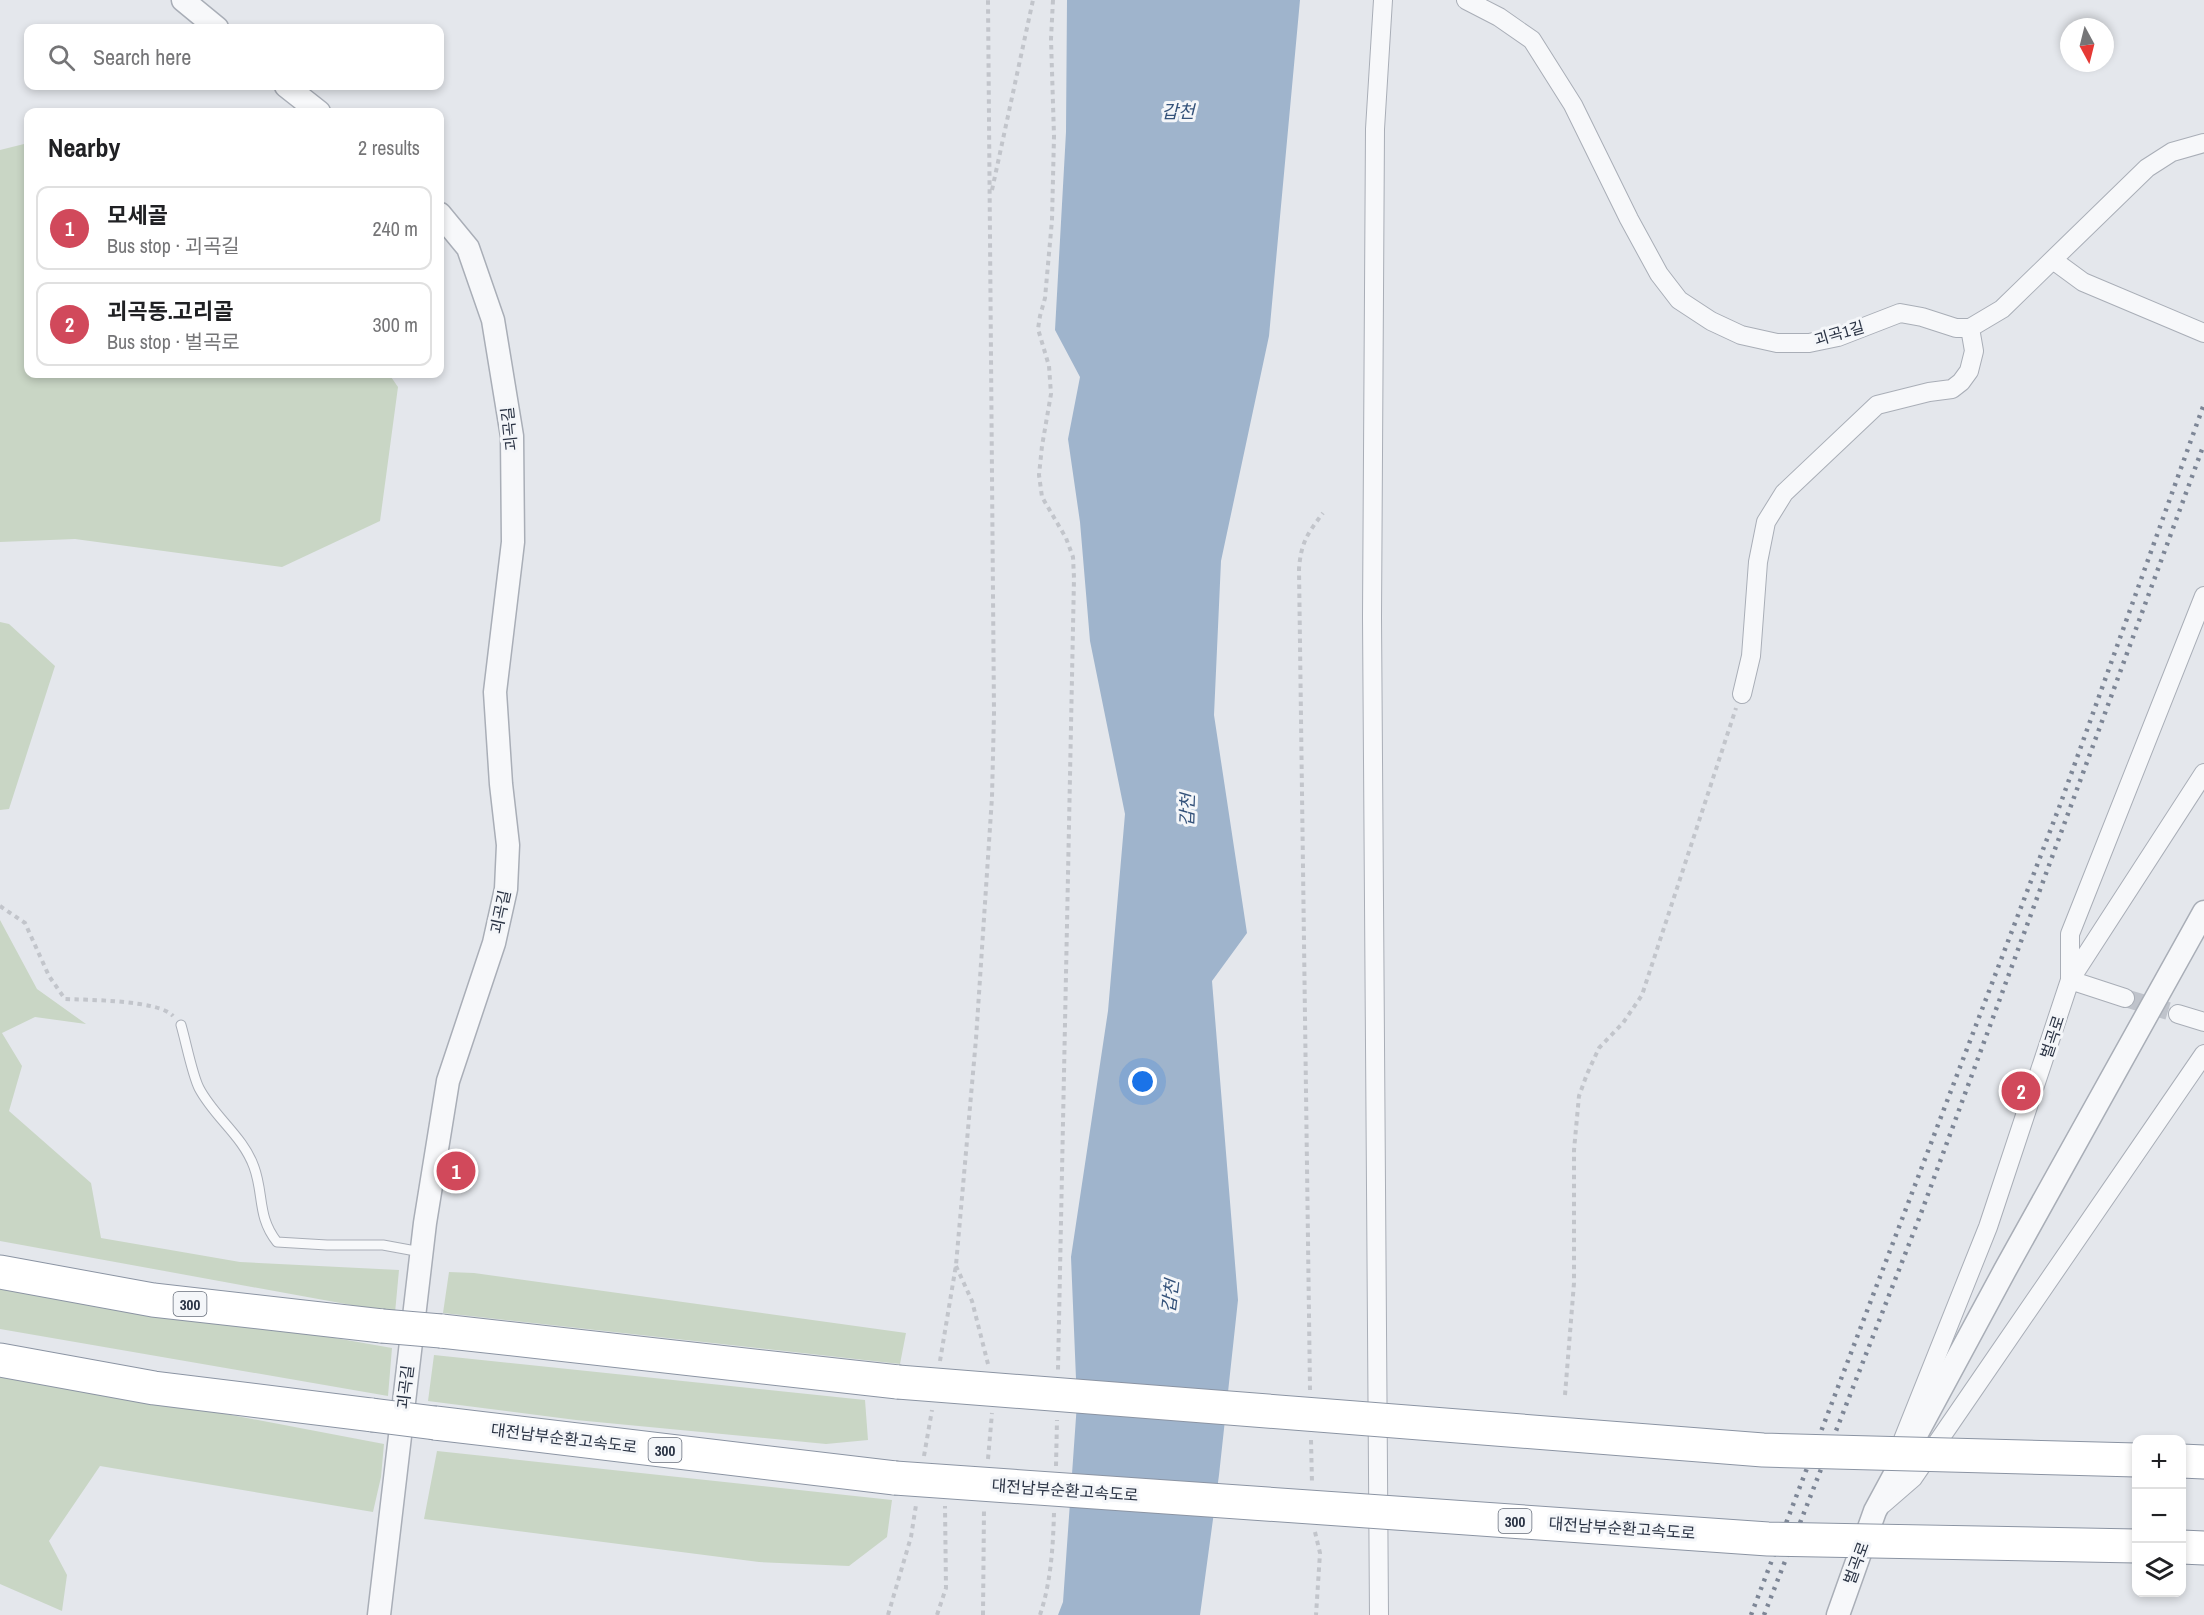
<!DOCTYPE html>
<html lang="en">
<head>
<meta charset="utf-8">
<style>
  body { margin:0; font-family:"Archivo Narrow","Noto Sans KR",sans-serif; background:#f6f6f6; color:#202124 }
  .controls { position:absolute; right:18px; bottom:18px; display:grid; overflow:hidden; border-radius:12px; box-shadow:0 3px 9px #0003 }
  .controls button { width:54px; height:54px; display:grid; place-items:center; padding:0; border:0; border-bottom:2px solid #e0e0e0; background:#fff; color:#202124; font:30px sans-serif }
  .compass { position:absolute; left:2060px; top:18px; width:54px; height:54px; border-radius:50%; background:#fff; box-shadow:0 3px 9px #0003; rotate:173deg }
  .you { position:absolute; left:1143px; top:1082px; width:21px; height:21px; margin:-15px; border:4px solid #fff; border-radius:50%; background:#1a73e8; box-shadow:0 0 0 9px #1a73e833 }
  .badge { display:grid; place-items:center; width:39px; height:39px; border-radius:50%; background:#d1495b; color:#fff; font-size:20px; font-weight:700 }
  .pin { position:absolute; translate:-50% -50%; border:3px solid #fff; box-shadow:0 2px 6px #0006 }
  .list { margin:0; padding:0; list-style:none }
  h2 { display:flex; justify-content:space-between; align-items:center; height:78px; margin:0; padding:0 24px; font-size:26px }
  h2 small { font-size:20px; font-weight:400; color:#757577 }
  .list li { display:grid; grid-template-columns:39px 1fr auto; gap:18px; align-items:center; box-sizing:border-box; height:84px; margin:0 12px 12px; padding:0 12px; border:2px solid #e0e0e0; border-radius:12px }
  .list b { display:block; font-size:22px; white-space:nowrap }
  .list p { margin:0; font-size:20px; white-space:nowrap; color:#757577 }
  .list em { font-size:20px; font-style:normal; color:#757577 }
  .icon { flex:none; width:33px; height:33px; fill:none; stroke:currentColor; stroke-width:2; stroke-linecap:round; stroke-linejoin:round }
  .map { position:relative; flex:none; width:2204px; height:1615px; overflow:hidden }
  .search { position:absolute; background:#fff; box-shadow:0 3px 9px #0003; left:24px; top:24px; width:420px; height:66px; display:flex; align-items:center; gap:15px; box-sizing:border-box; padding:0 21px; border-radius:12px; color:#757577; font-size:22px }
  .panel { position:absolute; background:#fff; box-shadow:0 3px 9px #0003; left:24px; top:108px; width:420px; height:270px; border-radius:12px }
  .map>svg:first-child { display:block }
  .green { fill:#c9d6c5 }
  .water { fill:#9fb4cc }
  .lines { fill:none; stroke-linecap:round; stroke-linejoin:round }
  .minor-tunnel { stroke:#bfc3cb; stroke-width:18; stroke-dasharray:18 9; stroke-linecap:butt }
  .service-casing { stroke:#a9aeb7; stroke-width:11 }
  .minor-casing { stroke:#a9aeb7; stroke-width:20 }
  .tertiary-casing { stroke:#a9aeb7; stroke-width:25 }
  .motorway-casing { stroke:#8b94a3; stroke-width:35 }
  .path { stroke:#c2c5cb; stroke-width:4; stroke-dasharray:4.5 4.5; stroke-linecap:butt }
  .service { stroke:#f7f8fa; stroke-width:9 }
  .minor { stroke:#f7f8fa; stroke-width:18 }
  .tertiary { stroke:#f7f8fa; stroke-width:22 }
  .motorway { stroke:#fff; stroke-width:33 }
  .rail { stroke:#7d8696; stroke-width:4.5; stroke-dasharray:3 6; stroke-linecap:butt }
  .motorway-bridge-casing { stroke:#8b94a3; stroke-width:35; stroke-linecap:butt }
  .motorway-bridge { stroke:#fff; stroke-width:33 }
  .labels { text-anchor:middle; dominant-baseline:central; stroke-width:6; stroke-linejoin:round; paint-order:stroke }
  .shield { fill:#f4f6f9; stroke:#676e7b; stroke-width:1.5 }
  .shield-label { font-size:15px; font-weight:bold; fill:#2b3445 }
  .street-label { font-size:16px; fill:#2b3445; stroke:#f4f6f9 }
  .water-label { font-size:18px; font-style:italic; fill:#34527a; stroke:#f4f6f9 }
</style>
</head>
<body>
<div class="map">
<svg width="2204" height="1615" viewBox="0 0 2204 1615">
  <rect width="100%" height="100%" fill="#e4e7ec"/>
  <!-- green -->
  <path class="green" d="M28,143V374H389L398,387L380,521L282,567L75,539L0,542V150Z
    M0,622L9,624L55,666L9,809L0,810Z
    M0,920L37,989L86,1024L35,1017L2,1033L22,1066L9,1111L91,1183L101,1238L240,1262L399,1270L395,1313L0,1241Z
    M449,1272L474,1273L906,1333L900,1364L443,1313Z
    M0,1279L392,1348L388,1396L0,1329Z
    M434,1355L865,1400L868,1440L826,1444L576,1420L428,1401Z
    M0,1371L384,1444L381,1477L373,1512L100,1466L49,1541L67,1575L62,1611L0,1584Z
    M437,1451L892,1500L887,1537L849,1566L759,1562L424,1519Z"/>
  <!-- water -->
  <path class="water" d="M1067,0H1300L1269,336L1221,561L1214,715L1247,933L1212,981L1238,1300L1219,1475L1200,1615H1058L1063,1602L1077,1403L1071,1257L1108,1011L1125,814L1090,641L1080,522L1068,439L1080,377L1055,330L1066,132Z"/>
  <g class="lines">
    <!-- minor-tunnel -->
    <path class="minor-tunnel" d="M2125,998L2178,1014"/>
    <!-- service casing -->
    <g class="service-casing">
      <path id="service" d="M181,1025C186,1042 192,1074 199,1088C214,1117 243,1136 254,1167C264,1194 257,1217 277,1242L327,1245H383L421,1252"/>
    </g>
    <!-- minor casing -->
    <g class="minor-casing">
      <path id="minor" d="M1466,0L1499,17L1532,40L1573,105L1629,219L1659,274L1679,300L1711,321L1741,335L1777,343H1809L1838,337L1900,313L1922,317L1956,328H1970L2002,309L2147,168L2172,152L2204,143
        M2053,260L2083,282L2204,333
        M1742,694L1751,656L1758,562L1766,522L1784,493L1877,405L1929,392L1952,389L1961,382L1969,371L1974,351L1970,328
        M2070,980L2204,773
        M2070,980L2125,998
        M2178,1014L2204,1022
        M1902,1442L1988,1227L2070,980V934L2204,596
        M1883,1504L1913,1478L2204,1054
        M1379,1615L1372,617L1375,129L1383,0"/>
    </g>
    <!-- tertiary casing -->
    <g class="tertiary-casing">
      <path id="tertiary" d="M183,0L217,28
        M286,86L319,112
        M379,1615L425,1223L448,1081L494,943L506,889L508,845L501,784L495,692L513,542L512,436L493,320L468,248L440,214
        M1838,1615L1875,1511L2005,1270L2204,912"/>
    </g>
    <!-- motorway casing -->
    <g class="motorway-casing">
      <path id="motorway" d="M0,1272L153,1300L382,1326
        M441,1331L898,1382
        M0,1360L154,1388L372,1415
        M435,1423L895,1478
        M2182,1461L2204,1462
        M2182,1547L2204,1548"/>
    </g>
    <!-- path -->
    <path class="path" d="M1053,0L1051,39L1054,136L1052,220L1045,298L1040,316L1038,329L1049,366L1051,394L1042,446L1039,475L1042,497L1066,538L1073,557L1074,578L1058,1370
      M992,190L1033,0
      M0,906L25,923L49,976L65,999C88,1000 159,1000 173,1016
      M956,1266L972,1301L988,1364
      M940,1361L956,1265L976,1039L992,797L994,713L988,0
      M1310,1390L1299,569C1301,543 1307,534 1323,513
      M1565,1395L1574,1283V1150L1579,1096L1587,1074L1599,1048L1623,1023L1642,995L1736,708
      M1311,1440L1312,1483
      M924,1456L932,1410
      M988,1459L992,1413
      M1056,1466L1057,1420
      M1315,1532L1320,1553L1316,1615
      M888,1615L911,1537L916,1505
      M937,1615L946,1588L945,1506
      M983,1615L984,1508
      M1040,1615C1051,1582 1053,1547 1054,1513"/>
    <!-- service -->
    <use href="#service" class="service"/>
    <!-- minor -->
    <use href="#minor" class="minor"/>
    <!-- tertiary -->
    <use href="#tertiary" class="tertiary"/>
    <!-- motorway -->
    <use href="#motorway" class="motorway"/>
    <!-- rail -->
    <path class="rail" d="M1751,1615L2060,805L2204,404
      M1764,1615L1920,1216L2204,444"/>
    <!-- motorway-bridge casing -->
    <g class="motorway-bridge-casing">
      <path id="motorway-bridge" d="M382,1326L441,1331
        M898,1382L1763,1450L2136,1460
        M372,1415L435,1423
        M895,1478L1768,1539L2136,1546"/>
    </g>
    <!-- motorway-bridge -->
    <use href="#motorway-bridge" class="motorway-bridge"/>
  </g>
  <g class="labels">
    <!-- shield labels -->
    <g class="shield">
      <rect x="173.5" y="1292" width="33" height="24" rx="4.5"/>
      <rect x="648.5" y="1438" width="33" height="24" rx="4.5"/>
      <rect x="1498.5" y="1509" width="33" height="24" rx="4.5"/>
    </g>
    <g class="shield-label">
      <text x="190" y="1304">300</text>
      <text x="665" y="1450">300</text>
      <text x="1515" y="1521">300</text>
    </g>
    <!-- street labels -->
    <g class="street-label">
      <text transform="translate(1839 333) rotate(-16)">괴곡1길</text>
      <text transform="translate(509 429) rotate(-96)">괴곡길</text>
      <text transform="translate(500 912) rotate(-78)">괴곡길</text>
      <text transform="translate(2052 1037) rotate(-72)">벌곡로</text>
      <text transform="translate(405 1387) rotate(-83)">괴곡길</text>
      <text transform="translate(564 1438) rotate(7)">대전남부순환고속도로</text>
      <text transform="translate(1065 1490) rotate(4)">대전남부순환고속도로</text>
      <text transform="translate(1622 1528) rotate(4)">대전남부순환고속도로</text>
      <text transform="translate(1856 1563) rotate(-70)">벌곡로</text>
    </g>
    <!-- water labels -->
    <g class="water-label">
      <text x="1178" y="111">갑천</text>
      <text transform="translate(1187 810) rotate(-88)">갑천</text>
      <text transform="translate(1170 1296) rotate(-83)">갑천</text>
    </g>
  </g>
</svg>
<div class="controls">
<button>+</button>
<button>−</button>
<button><svg class="icon" aria-label="layers" viewBox="0 0 24 24"><path d="M12 4l9 5-9 5-9-5zM3 14l9 5 9-5"/></svg></button>
</div>
<svg class="compass" viewBox="-18 -18 36 36"><path d="M0-13l5 13h-10z" fill="#e53935"/><path d="M0 13l5-13h-10z" fill="#757577"/></svg>
<div class="you"></div>
<div class="pin badge" style="left:456px;top:1171px">1</div>
<div class="pin badge" style="left:2021px;top:1091px">2</div>
<div class="search"><svg class="icon" aria-label="search" viewBox="0 0 24 24"><circle cx="10" cy="10" r="6"/><path d="M15 15l6 6"/></svg>Search here</div>
<section class="panel">
<h2>Nearby<small>2 results</small></h2>
<ul class="list">
<li><span class="badge">1</span><div><b>모세골</b><p>Bus stop · 괴곡길</p></div><em>240 m</em></li>
<li><span class="badge">2</span><div><b>괴곡동.고리골</b><p>Bus stop · 벌곡로</p></div><em>300 m</em></li>
</ul>
</section>
</div>
</body>
</html>
